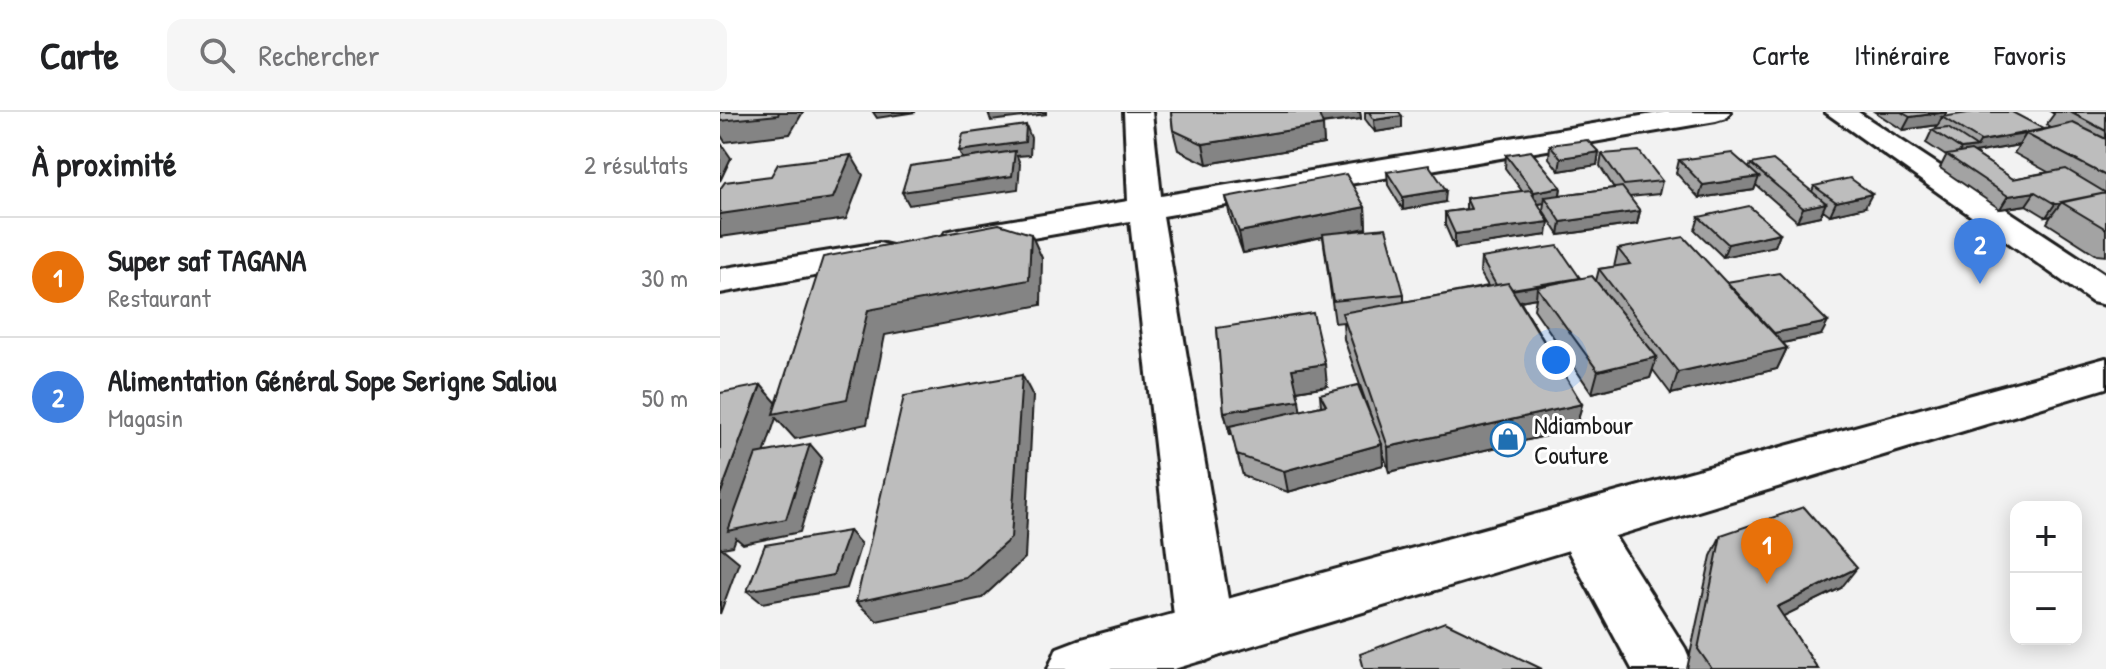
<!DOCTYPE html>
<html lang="fr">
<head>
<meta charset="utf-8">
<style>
  body { margin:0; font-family:"Patrick Hand",sans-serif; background:#f6f6f6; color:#202124 }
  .controls { position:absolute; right:24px; bottom:24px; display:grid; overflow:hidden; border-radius:16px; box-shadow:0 4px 20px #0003 }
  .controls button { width:72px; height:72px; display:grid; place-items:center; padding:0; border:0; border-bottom:2px solid #e0e0e0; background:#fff; color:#202124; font:40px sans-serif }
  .you { position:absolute; left:836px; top:248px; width:28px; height:28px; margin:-20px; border:6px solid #fff; border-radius:50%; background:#1a73e8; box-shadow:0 0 0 12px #1a73e833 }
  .badge { display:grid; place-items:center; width:52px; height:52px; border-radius:50%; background:#0f766e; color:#fff; font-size:26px; font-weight:700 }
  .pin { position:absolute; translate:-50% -66px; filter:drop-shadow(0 2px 4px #0008) }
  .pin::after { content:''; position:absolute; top:42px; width:28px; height:24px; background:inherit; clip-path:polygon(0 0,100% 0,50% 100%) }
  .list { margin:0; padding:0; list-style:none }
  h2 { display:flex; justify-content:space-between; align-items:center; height:104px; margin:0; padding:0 32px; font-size:34px }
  h2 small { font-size:26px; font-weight:400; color:#757577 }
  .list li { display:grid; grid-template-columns:52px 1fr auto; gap:24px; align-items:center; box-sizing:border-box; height:120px; padding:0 32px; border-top:2px solid #e0e0e0 }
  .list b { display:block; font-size:30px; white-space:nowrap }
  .list p { margin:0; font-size:26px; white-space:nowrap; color:#757577 }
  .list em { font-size:26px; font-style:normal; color:#757577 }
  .icon { flex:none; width:44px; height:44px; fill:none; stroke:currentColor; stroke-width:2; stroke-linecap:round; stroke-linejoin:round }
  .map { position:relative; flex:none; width:1386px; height:557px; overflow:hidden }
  header { display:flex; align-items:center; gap:48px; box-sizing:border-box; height:112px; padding:0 40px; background:#fff; border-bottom:2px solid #e0e0e0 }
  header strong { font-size:38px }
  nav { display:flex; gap:44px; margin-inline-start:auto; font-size:28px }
  .search { width:560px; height:72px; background:#f6f6f6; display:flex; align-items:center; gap:20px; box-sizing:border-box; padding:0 28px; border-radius:16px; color:#757577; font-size:30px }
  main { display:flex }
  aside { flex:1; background:#fff }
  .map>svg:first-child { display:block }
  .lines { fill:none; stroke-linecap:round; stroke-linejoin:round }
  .street-casing { stroke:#1c1c1c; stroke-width:6 }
  .secondary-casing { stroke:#1c1c1c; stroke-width:6 }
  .street { fill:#fff; fill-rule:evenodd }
  .secondary { fill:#fff; fill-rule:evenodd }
  .wall { fill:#a3a3a3; stroke:#1c1c1c; stroke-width:2; fill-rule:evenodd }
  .shaded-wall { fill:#848484; stroke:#1c1c1c; stroke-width:2 }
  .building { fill:#bdbdbd; stroke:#1c1c1c; stroke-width:2 }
  .labels { text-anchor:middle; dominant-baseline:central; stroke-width:6; stroke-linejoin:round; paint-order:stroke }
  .poi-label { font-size:26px; fill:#1c1c1c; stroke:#fff; text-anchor:start }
</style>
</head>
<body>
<header>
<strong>Carte</strong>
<div class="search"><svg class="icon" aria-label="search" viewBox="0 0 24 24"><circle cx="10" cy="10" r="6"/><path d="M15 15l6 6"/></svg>Rechercher</div>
<nav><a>Carte</a><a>Itinéraire</a><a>Favoris</a></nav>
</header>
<main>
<aside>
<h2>À proximité<small>2 résultats</small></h2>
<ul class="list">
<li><span class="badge" style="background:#e8710a">1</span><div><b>Super saf TAGANA</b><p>Restaurant</p></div><em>30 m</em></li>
<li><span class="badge" style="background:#3f7fe0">2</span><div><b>Alimentation Général Sope Serigne Saliou</b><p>Magasin</p></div><em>50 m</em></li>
</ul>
</aside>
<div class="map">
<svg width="1386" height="557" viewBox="0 0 1386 557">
  <rect width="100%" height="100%" fill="#f2f2f2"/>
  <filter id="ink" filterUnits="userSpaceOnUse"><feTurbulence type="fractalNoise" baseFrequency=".0125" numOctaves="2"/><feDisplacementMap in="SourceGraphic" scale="16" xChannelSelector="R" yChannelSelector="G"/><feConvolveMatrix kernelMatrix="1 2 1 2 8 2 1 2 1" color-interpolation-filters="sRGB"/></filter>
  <g filter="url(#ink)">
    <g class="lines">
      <!-- street casing -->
      <g class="street-casing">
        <path id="street" d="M404,0H432L441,84L945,0H1010L1006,6L996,9L443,104L514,522L505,541L485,549L465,541L456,522L410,109L239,139L226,136L221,128L226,120L239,117L408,89Z
          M1105,0H1138L1386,163V193L1372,190Z
          M159,131L172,134L177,142L172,150L0,181V157Z
          M860,391L878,398L965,536L974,557H912L834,413L842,398Z"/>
      </g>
      <!-- secondary casing -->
      <g class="secondary-casing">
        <path id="secondary" d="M1386,246V276L454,557H328L337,536L358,528Z"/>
      </g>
      <!-- street -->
      <use href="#street" class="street"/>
      <!-- secondary -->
      <use href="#secondary" class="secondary"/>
    </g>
    <!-- wall -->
    <path class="wall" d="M451,0H640L641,7L602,12L604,32L487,52L458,38L453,18Z
      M645,0H679L682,16L655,20L645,7Z
      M1155,0H1226L1224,5L1324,17L1331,16L1326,13L1334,2L1331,0H1386V144L1377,143L1327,111L1331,104L1326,105L1306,93L1280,97L1220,56L1226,44L1206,31L1212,18L1215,17L1218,13L1183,18ZM1299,33L1294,41L1328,60L1293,67L1254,41Z
      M830,33L879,40L877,53L839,59L829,46Z
      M882,42L942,69L939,82L909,85L920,99L917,112L839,123L823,98L824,91L818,92L827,123L735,136L725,113V100L746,97V86L802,79L785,56L786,43L841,75L840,83L894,76L880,54Z
      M959,48L1029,56L1031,52L1092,80L1094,74L1145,95L1110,103L1103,98L1100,104L1077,109L1036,73L1034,78L979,86L956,61Z
      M667,60L725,90L683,98L668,73Z
      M506,85L645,95L646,116L634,119L684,182V190L768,174L760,160L761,146L876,169L879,157L894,155L898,137L1007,171L1101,223L1063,231L1067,236L1057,257L951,282L933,258L930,266L872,281L814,197L816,186L800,189L862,292L856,317L669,360L662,337L663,353L568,380L523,364L512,322H510L504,300L497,216L607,274L577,279L580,299L601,294L600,282L651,305L624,227L623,210L615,211L603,125L523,141L510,105Z
      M979,105L1060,121L1055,134L1003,145L975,118Z
      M1001,423L1121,476L1063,504L1098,557H967L991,444Z"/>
    <!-- shaded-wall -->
    <path class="shaded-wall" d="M59,0H83L70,22L5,30L0,22V9Z
      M153,0H196L157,6Z
      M268,0H326V2L271,9Z
      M597,0H640L641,7L599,12Z
      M1227,0L1223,6L1222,5L1218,13L1183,18L1190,5Z
      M682,4V16L655,20L654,8Z
      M306,13L311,26L310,43L297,44L300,52L298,77L189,93L182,80L245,52L239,39Z
      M603,13L604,32L487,52L483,32Z
      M1306,22L1299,33L1254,41L1235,48L1241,37L1257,35L1261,29Z
      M0,30L11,46L0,69Z
      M879,40L877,53L839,59L841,46Z
      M131,43L143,63L126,107L0,125V102Z
      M1039,65L1034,78L979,86L983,73Z
      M841,75L839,88L825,85L824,91L813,93L814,80Z
      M726,78L725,90L683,98V85Z
      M1315,80L1306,93L1280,97L1288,84Z
      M1152,82L1145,95L1110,103L1116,90Z
      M1106,91L1100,104L1077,109L1083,96Z
      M1341,91L1331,104L1326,105L1335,92Z
      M645,95L646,116L523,141L519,120Z
      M920,99L917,112L839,123L841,110Z
      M829,110L827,123L735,136V122Z
      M1060,121L1055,134L1003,145L1008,132Z
      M311,122L322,146L321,193L165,223L147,312L75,327L56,306L19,417L90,332L102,346L80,420L23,432L16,426L13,434L2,436L19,450L0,502V383L41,273L60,295L148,198Z
      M860,166L824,185L817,175L816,186L778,193L780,180Z
      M1108,210L1101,223L1048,234L1054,221Z
      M1067,236L1057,257L951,282L958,260Z
      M937,245L930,266L872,281L878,259Z
      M605,252L607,274L576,279L572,257Z
      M302,263L313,284L305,446L262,486L157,509L136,490Z
      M579,288L582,310L510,322L504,300Z
      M862,292L856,317L669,360L668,335Z
      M662,332L663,353L568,380L564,359Z
      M129,419L141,432L127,476L42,491L27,479Z
      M1137,456L1121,476L1043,514L1057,495Z"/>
    <!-- building -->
    <path class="building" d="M0,0H59L58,3L0,9Z
      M451,0H598L603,13L483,32L453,18Z
      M649,0H679L682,4L654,8Z
      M1181,0H1227L1190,5Z
      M1254,0H1292L1324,17L1261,29L1222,5Z
      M1350,0H1386V19Z
      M1353,11L1386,27V64L1306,22Z
      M306,13L305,30L239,39L243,22Z
      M1228,16L1257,35L1241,37L1212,18Z
      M867,28L879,40L841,46L830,33Z
      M295,39L292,64L182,80L190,54Z
      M811,39L841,75L814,80L786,43Z
      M919,39L942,69L904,73L882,42Z
      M1251,39L1293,67L1346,57L1386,81L1335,92L1315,80L1288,84L1227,43Z
      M1012,41L1039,65L983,73L959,48Z
      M131,43L113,86L0,102V77L5,70L51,64L58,52Z
      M1053,48L1106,91L1083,96L1031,52Z
      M709,53L726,78L683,85L667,60Z
      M626,62L645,95L519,120L506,85Z
      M1130,66L1152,82L1116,90L1094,74Z
      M902,75L920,99L841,110L825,85Z
      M810,78L829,110L735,122L725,100L751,97L746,86Z
      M1386,81V117L1341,90Z
      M1029,94L1060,121L1008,132L979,105Z
      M279,112L311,122L309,168L148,198L127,287L53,302L103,145Z
      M666,116L684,182L613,189L603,122Z
      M964,125L1067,236L958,260L879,157L910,152L898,137Z
      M838,134L860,166L792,177L788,171L776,173L761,146Z
      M1059,161L1108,210L1054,221L1007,170Z
      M872,164L937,245L878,259L817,175Z
      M788,171L862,292L668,335L622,201Z
      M593,201L605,252L572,257L579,288L504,300L497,216Z
      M302,263L291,426L246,466L136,490L184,284Z
      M41,273L0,383V281Z
      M638,273L662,332L564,359L517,343L510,314L606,293L600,282Z
      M90,332L66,407L8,419L36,342Z
      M1084,395L1137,456L1057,495L1098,557H992L978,537L1001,423Z
      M129,419L113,463L27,479L45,433Z
      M725,510L822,557H644L640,542Z"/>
  </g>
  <!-- icons -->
  <defs>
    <g id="shop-ring" transform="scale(1.8)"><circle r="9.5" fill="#fff" stroke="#1f6fb2" stroke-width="1.5"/><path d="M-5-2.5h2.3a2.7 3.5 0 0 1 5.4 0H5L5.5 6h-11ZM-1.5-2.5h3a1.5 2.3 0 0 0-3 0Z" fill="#1f6fb2"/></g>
  </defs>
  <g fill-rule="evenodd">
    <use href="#shop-ring" x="788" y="327"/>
  </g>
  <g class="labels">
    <!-- poi labels -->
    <g class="poi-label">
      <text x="814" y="312">Ndiambour<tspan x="814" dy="30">Couture</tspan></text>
    </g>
  </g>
</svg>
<div class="controls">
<button>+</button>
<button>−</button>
</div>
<div class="you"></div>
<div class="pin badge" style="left:1047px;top:472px;background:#e8710a">1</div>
<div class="pin badge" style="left:1260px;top:172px;background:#3f7fe0">2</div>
</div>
</main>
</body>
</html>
